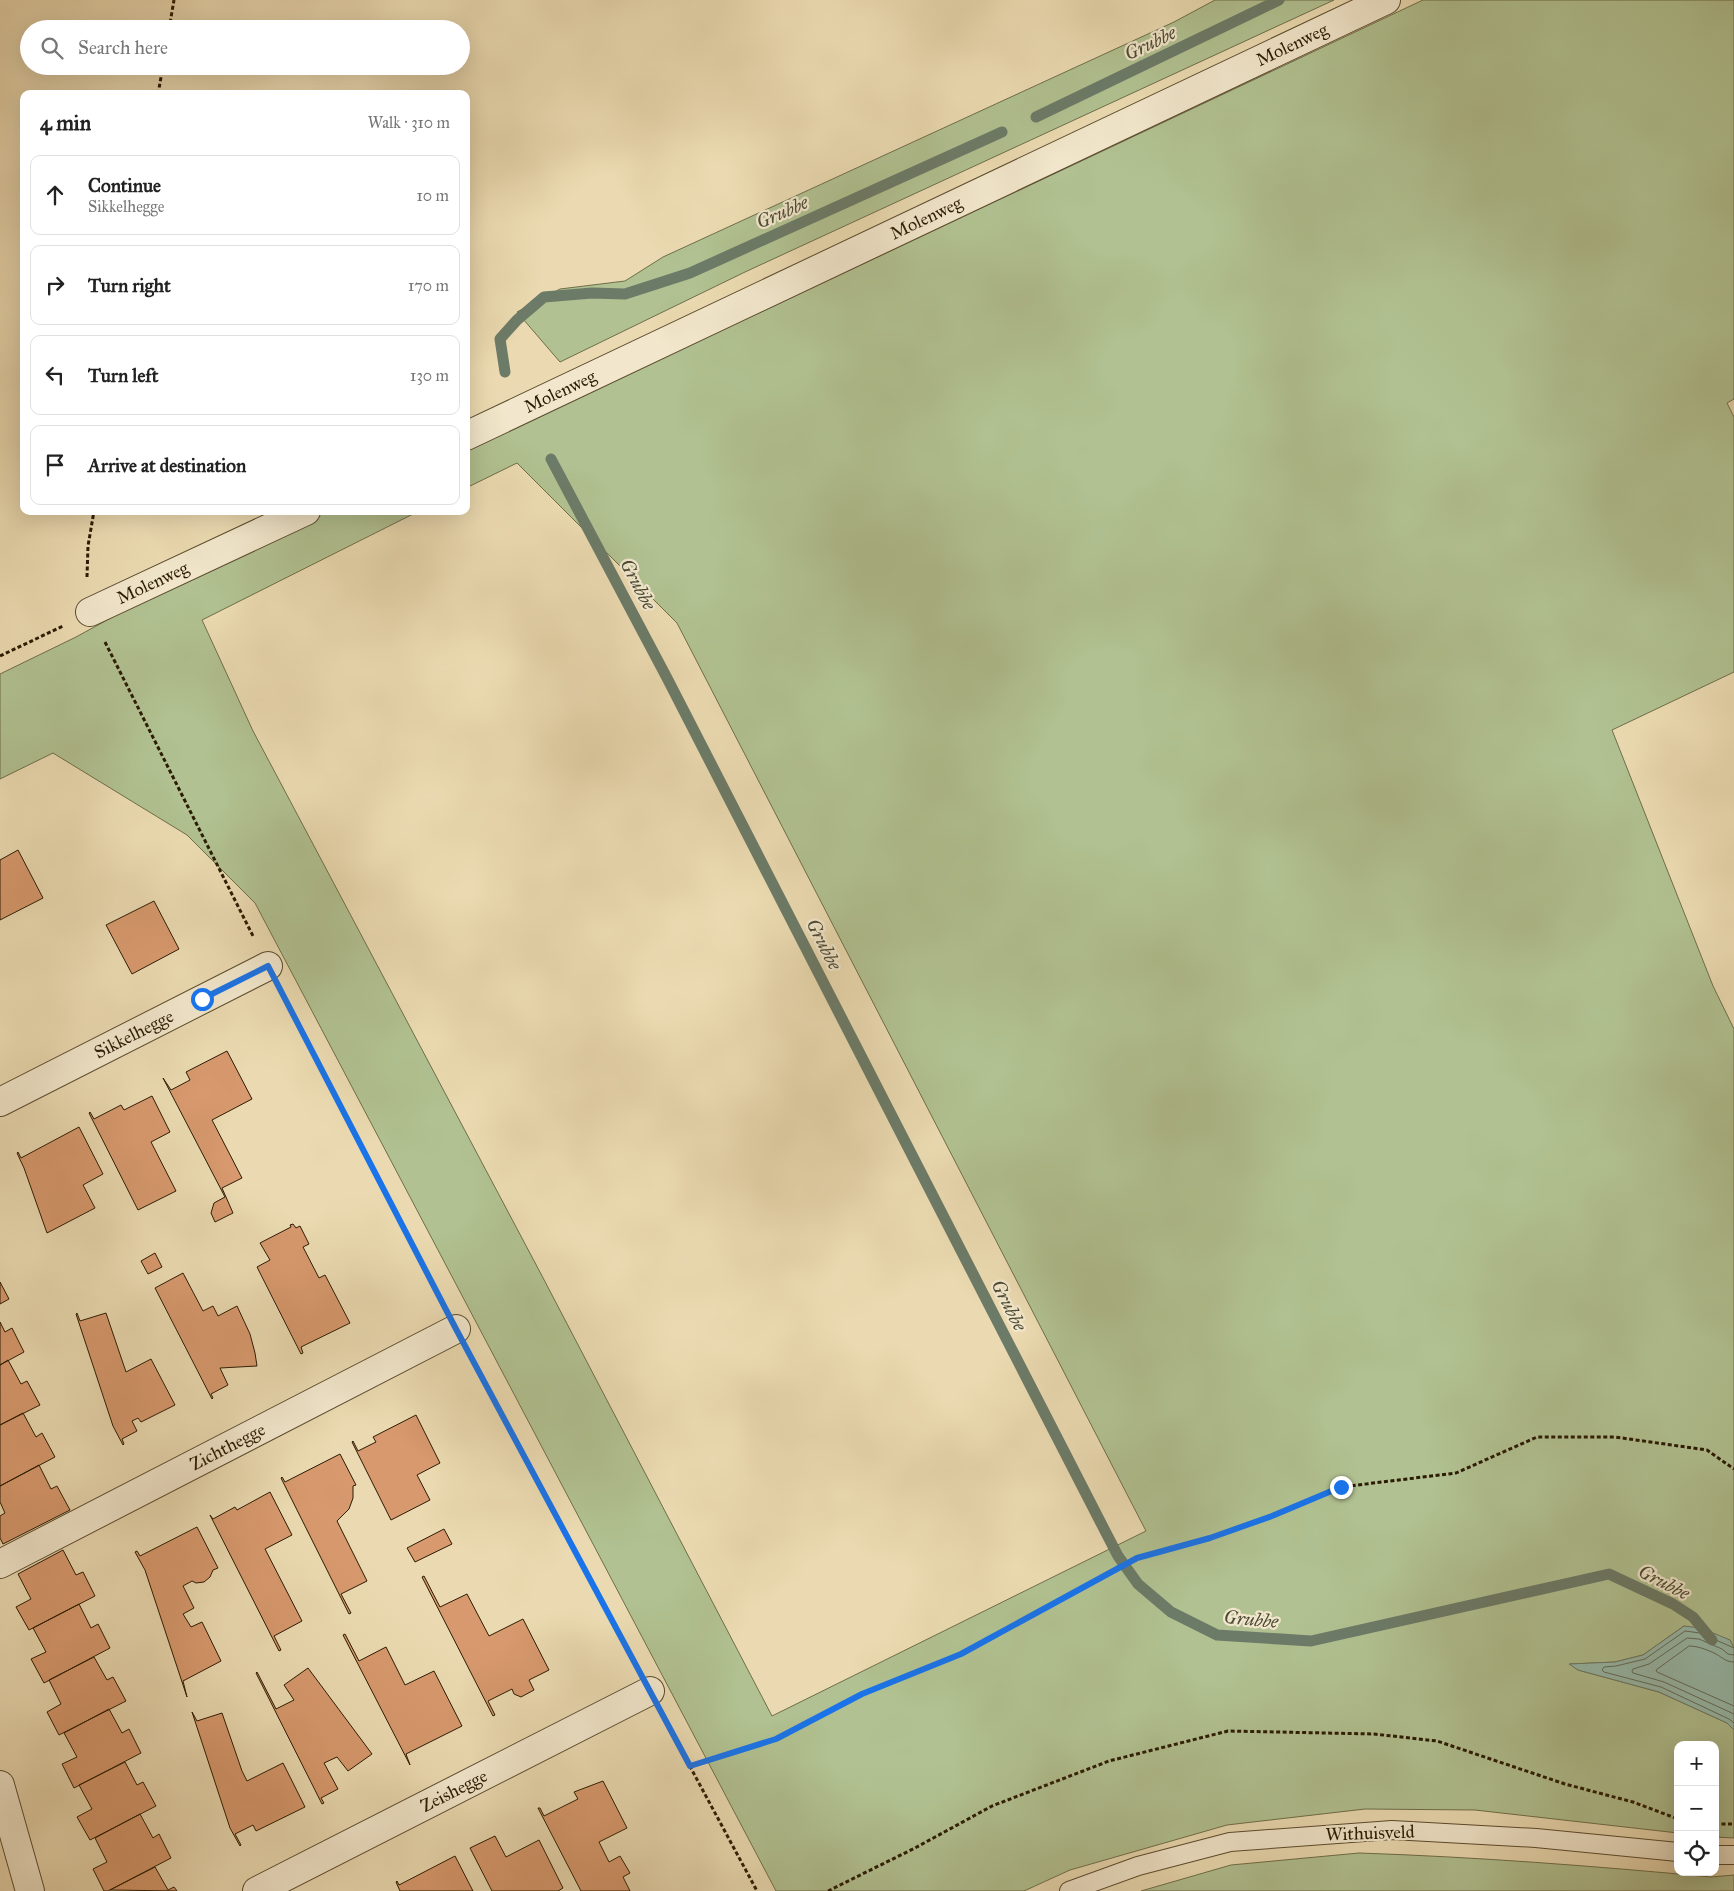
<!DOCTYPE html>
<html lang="en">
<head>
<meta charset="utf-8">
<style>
  body { margin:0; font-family:"IM FELL Great Primer",serif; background:#f2f2f2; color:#222 }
  .controls { position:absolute; right:15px; bottom:15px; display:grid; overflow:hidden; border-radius:10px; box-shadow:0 5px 20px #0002 }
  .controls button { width:45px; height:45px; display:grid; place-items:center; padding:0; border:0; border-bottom:1px solid #e0e0e0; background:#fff; color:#222; font:25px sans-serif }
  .stop { position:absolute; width:15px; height:15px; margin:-11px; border:4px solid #1a73e8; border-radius:50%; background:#fff }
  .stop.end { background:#1a73e8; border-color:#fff; box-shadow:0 1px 5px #0008 }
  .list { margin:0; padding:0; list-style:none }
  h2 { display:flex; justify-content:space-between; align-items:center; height:65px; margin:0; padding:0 20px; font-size:21px }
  h2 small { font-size:16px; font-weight:400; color:#767676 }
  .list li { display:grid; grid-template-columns:32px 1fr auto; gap:15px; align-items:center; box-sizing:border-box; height:80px; margin:0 10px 10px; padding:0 10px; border:1px solid #e0e0e0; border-radius:10px }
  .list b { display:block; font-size:19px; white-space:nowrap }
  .list p { margin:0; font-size:16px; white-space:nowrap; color:#767676 }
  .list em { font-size:16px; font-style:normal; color:#767676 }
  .icon { flex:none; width:28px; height:28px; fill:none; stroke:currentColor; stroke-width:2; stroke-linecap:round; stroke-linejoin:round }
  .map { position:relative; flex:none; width:1734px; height:1891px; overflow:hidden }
  .search { position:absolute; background:#fff; box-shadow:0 5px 20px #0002; left:20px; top:20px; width:450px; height:55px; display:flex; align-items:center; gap:12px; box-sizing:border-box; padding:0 18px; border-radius:28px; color:#767676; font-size:19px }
  .panel { position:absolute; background:#fff; box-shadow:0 5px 20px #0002; left:20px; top:90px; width:450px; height:425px; border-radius:10px }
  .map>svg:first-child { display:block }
  .green { fill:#b1c191; stroke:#6e6e4a }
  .water { fill:#98bbac; stroke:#6c7b68 }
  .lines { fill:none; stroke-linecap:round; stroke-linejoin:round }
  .shore { stroke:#626b58; stroke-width:1 }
  .stream { stroke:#6c7b68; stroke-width:11 }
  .building { fill:#d7996d; stroke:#2b1b03 }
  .service-casing { stroke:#5b4b2e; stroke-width:20 }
  .minor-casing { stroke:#5b4b2e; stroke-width:30 }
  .path { stroke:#2b1b03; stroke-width:3; stroke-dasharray:4 2.5; stroke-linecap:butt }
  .service { stroke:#f2e7cc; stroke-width:18 }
  .minor { stroke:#f2e7cc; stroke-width:28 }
  .route { stroke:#1a73e8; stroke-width:6 }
  .labels { text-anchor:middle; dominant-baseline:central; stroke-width:4.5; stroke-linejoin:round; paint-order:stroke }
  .street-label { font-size:18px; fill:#2b1b03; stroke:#f2e7cc }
  .water-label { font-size:19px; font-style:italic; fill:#4c4b36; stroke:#f2e7cc }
</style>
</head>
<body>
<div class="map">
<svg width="1734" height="1891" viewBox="0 0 1734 1891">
  <rect width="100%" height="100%" fill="#ebdab1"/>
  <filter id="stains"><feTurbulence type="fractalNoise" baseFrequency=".004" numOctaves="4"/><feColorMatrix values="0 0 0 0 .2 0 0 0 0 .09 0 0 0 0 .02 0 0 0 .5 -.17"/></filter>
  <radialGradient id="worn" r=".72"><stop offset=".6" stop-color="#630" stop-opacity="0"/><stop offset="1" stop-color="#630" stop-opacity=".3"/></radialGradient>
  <!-- green -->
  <path class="green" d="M1215,0H1334L745,272L560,362L517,312L560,289L625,281L663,257L1174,22Z
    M1423,0H1734V399L1727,403L1734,417V672L1612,730L1713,986L1734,1029V1648L1730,1640L1684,1626L1643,1655L1615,1662L1570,1664L1578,1670L1659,1692L1727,1723L1734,1730V1838L1715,1837V1745H1678V1833L1475,1810L1365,1809L1227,1825L1070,1870L1024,1891H776L255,903L187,835L53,753L0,779V674L76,637L173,584L328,511H419L202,620L253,731L541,1274L772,1716L1146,1531L677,623L517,463L466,488V446L761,312Z
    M1359,1853C1477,1857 1594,1866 1711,1877L1734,1875V1891H1141L1231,1865Z"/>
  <!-- water -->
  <path class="water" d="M1684,1626L1701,1628L1730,1640L1734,1648V1730L1727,1723L1659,1692L1578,1670L1569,1664L1615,1662L1643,1655Z"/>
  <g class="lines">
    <!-- shore -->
    <path class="shore" d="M1734,1648L1700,1633L1685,1631L1645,1659L1616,1666L1604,1667L1602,1670L1604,1672L1661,1687L1729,1719L1734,1723
      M1734,1655L1728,1654L1722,1649L1699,1639L1687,1638L1649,1664L1633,1669L1632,1671L1633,1673L1664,1682L1734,1714
      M1734,1662C1726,1662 1723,1658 1716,1654C1708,1650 1698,1646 1689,1646L1656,1670L1657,1672L1734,1706"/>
    <!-- stream -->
    <path class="stream" d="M1036,117L1279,0
      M505,372L500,339L517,320L544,297L592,293L625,294L690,273L1002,132
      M551,459L667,678L1103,1527L1118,1556L1138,1584L1171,1612L1217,1635L1311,1641L1609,1574L1673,1604L1693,1617L1712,1640"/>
  </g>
  <!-- building -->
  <path class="building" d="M18,850L43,898L0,920V860Z
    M154,901L179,949L132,974L106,925Z
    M227,1051L252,1099L212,1120L242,1178L222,1188L233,1213L215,1222L211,1213L214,1203L225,1197L163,1078L171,1090L190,1080L186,1072Z
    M152,1096L170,1132L151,1142L176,1191L138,1210L89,1113L90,1112L94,1119L121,1105L124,1110Z
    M79,1127L103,1174L83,1185L95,1208L47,1233L24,1168L17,1153L18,1152L21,1158Z
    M293,1224L296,1228L300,1226L309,1244L303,1247L319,1278L325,1275L350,1323L301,1347L303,1353L301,1354L257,1267L270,1260L260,1243L291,1227L290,1225Z
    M155,1253L162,1267L148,1274L141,1261Z
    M183,1273L203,1311L213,1306L218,1316L237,1306L250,1334L255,1353L257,1366L220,1368L228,1385L211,1394L213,1398L212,1399L155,1288Z
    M0,1282L9,1299L0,1304Z
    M77,1313L80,1321L106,1313L126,1372L151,1359L175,1405L141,1422L138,1418L132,1421L137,1431L122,1439L124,1444L123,1445L113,1426L76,1314Z
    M0,1322L5,1332L12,1328L24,1352L0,1365Z
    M8,1360L21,1384L27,1381L40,1405L0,1425V1365Z
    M23,1413L36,1437L42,1433L55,1457L0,1486V1425Z
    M416,1415L440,1463L417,1475L430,1500L391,1520L352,1442L353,1441L358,1451L376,1442L373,1437Z
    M340,1454L356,1485L353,1486V1498L349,1509L337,1521L367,1581L341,1594L351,1613L349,1614L281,1478L282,1477L285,1482Z
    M39,1465L51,1489L57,1486L70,1510L3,1544L0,1538V1516L5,1513L0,1502V1486Z
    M270,1492L292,1535L265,1549L302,1621L274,1636L281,1650L279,1651L210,1515L213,1519L235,1507L237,1510Z
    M197,1527L218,1568L213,1570L210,1577L204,1582L196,1583L192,1581L183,1586L194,1608L183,1614L191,1627L202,1622L221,1661L183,1681L187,1697L145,1570L135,1552L137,1551L140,1556Z
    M444,1529L452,1544L415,1562L407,1548Z
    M63,1550L76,1575L83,1572L95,1596L29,1630L16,1607L31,1599L18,1574Z
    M424,1576L440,1607L467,1594L489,1636L523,1619L549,1670L529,1680L534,1690L521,1697L514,1694L512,1689L488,1701L495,1715L493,1716L422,1577Z
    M79,1604L91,1628L98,1624L110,1648L44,1683L31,1659L46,1652L33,1628Z
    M345,1634L359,1661L386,1647L405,1685L434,1671L462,1726L406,1754L410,1765L343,1635Z
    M94,1657L107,1680L113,1677L126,1701L59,1735L47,1712L61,1704L49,1680Z
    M308,1668L372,1754L348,1771L337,1757L324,1763L338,1789L321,1798L324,1803L322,1804L256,1673L257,1672L276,1709L294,1700L284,1685Z
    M109,1709L122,1733L129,1729L141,1753L74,1788L62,1764L77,1757L64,1733Z
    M192,1712L197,1721L222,1713L242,1771L247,1781L283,1763L305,1807L256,1831L253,1825L235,1834L241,1845L240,1846L230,1828Z
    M125,1762L137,1785L143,1782L156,1806L90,1840L77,1817L92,1809L79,1785Z
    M603,1781L627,1828L599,1842L609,1862L620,1856L630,1873L623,1877L630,1891H581L538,1808H540L544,1816L578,1799L574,1792Z
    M140,1814L153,1838L159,1834L171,1858L108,1891H104L93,1869L107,1862L95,1838Z
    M495,1836L506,1857L539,1840L563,1888L558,1891H492L470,1848Z
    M455,1856L473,1891H400L396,1882L397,1881L399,1885Z
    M155,1867L168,1890L174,1887L177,1891L110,1890Z"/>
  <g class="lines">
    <!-- service casing -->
    <g class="service-casing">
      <path id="service" d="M1715,1855H1734
        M1069,1891L1138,1866L1230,1842L1392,1830L1536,1838L1678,1852"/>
    </g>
    <!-- minor casing -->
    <g class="minor-casing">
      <g id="minor">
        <path id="s1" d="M466,436L1386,0"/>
        <path id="s2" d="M90,612L306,511"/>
        <path id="s3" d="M0,1102L268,966"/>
        <path id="s4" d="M0,1564L456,1329"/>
        <path d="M0,1785L30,1891"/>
        <path id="s5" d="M257,1891L650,1691"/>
      </g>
    </g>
    <!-- path -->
    <path class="path" d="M169,29L174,0
      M158,94L163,66
      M87,577L88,546L94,511
      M105,642L254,938
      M0,656L63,626
      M283,994L441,1300
      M472,1358L635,1663
      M665,1720L757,1891
      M690,1766L776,1739L862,1694L961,1654L1137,1558L1210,1538L1272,1515L1341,1487L1456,1473L1537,1437H1615L1707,1450L1734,1469
      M1715,1824H1734
      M828,1891L915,1848L992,1806L1109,1761L1228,1731L1374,1734L1437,1741L1565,1784L1633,1802L1678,1819"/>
    <!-- service -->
    <use href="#service" class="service"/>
    <!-- minor -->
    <use href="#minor" class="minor"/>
  </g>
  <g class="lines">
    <!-- route -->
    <path class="route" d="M202,999L268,966L456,1329L690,1766L776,1739L862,1694L961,1654L1137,1558L1210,1538L1272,1516L1341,1487"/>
  </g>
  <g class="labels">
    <!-- street labels -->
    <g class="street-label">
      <text stroke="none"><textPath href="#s1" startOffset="914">Molenweg</textPath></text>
      <text stroke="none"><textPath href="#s1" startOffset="509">Molenweg</textPath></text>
      <text stroke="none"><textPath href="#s1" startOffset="104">Molenweg</textPath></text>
      <text stroke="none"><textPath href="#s2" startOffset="69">Molenweg</textPath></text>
      <text stroke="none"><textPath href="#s3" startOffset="150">Sikkelhegge</textPath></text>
      <text stroke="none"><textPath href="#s4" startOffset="256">Zichthegge</textPath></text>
      <text stroke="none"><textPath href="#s5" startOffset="221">Zeishegge</textPath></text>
      <text transform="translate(1370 1833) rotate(-2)">Withuisveld</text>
    </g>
    <!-- water labels -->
    <g class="water-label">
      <text transform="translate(1150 43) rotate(-26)">Grubbe</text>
      <text transform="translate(782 212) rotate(-24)">Grubbe</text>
      <text transform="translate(638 584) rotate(62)">Grubbe</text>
      <text transform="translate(824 944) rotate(63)">Grubbe</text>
      <text transform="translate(1009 1305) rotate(63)">Grubbe</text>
      <text transform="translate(1664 1582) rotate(27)">Grubbe</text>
      <text transform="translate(1251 1619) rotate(5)">Grubbe</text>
    </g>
  </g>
  <rect width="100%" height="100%" filter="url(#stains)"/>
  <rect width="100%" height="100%" fill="url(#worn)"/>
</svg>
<div class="controls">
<button>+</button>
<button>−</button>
<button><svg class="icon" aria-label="locate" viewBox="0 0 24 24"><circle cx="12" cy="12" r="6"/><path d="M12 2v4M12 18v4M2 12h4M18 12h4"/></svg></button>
</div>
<div class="stop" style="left:202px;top:999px"></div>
<div class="stop end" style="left:1341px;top:1487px"></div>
<div class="search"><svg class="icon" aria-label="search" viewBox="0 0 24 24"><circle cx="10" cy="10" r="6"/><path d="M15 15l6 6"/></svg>Search here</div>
<section class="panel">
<h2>4 min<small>Walk · 310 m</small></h2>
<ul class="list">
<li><svg class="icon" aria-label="ahead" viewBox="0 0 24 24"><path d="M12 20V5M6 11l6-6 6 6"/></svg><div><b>Continue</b><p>Sikkelhegge</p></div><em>10 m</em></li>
<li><svg class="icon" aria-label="right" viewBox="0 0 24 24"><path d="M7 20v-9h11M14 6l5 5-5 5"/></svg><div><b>Turn right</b></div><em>170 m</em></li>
<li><svg class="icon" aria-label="left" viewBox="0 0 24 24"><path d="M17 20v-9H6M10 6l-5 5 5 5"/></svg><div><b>Turn left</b></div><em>130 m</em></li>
<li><svg class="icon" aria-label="arrive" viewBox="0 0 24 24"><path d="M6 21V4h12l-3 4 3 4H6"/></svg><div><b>Arrive at destination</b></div></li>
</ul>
</section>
</div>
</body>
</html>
